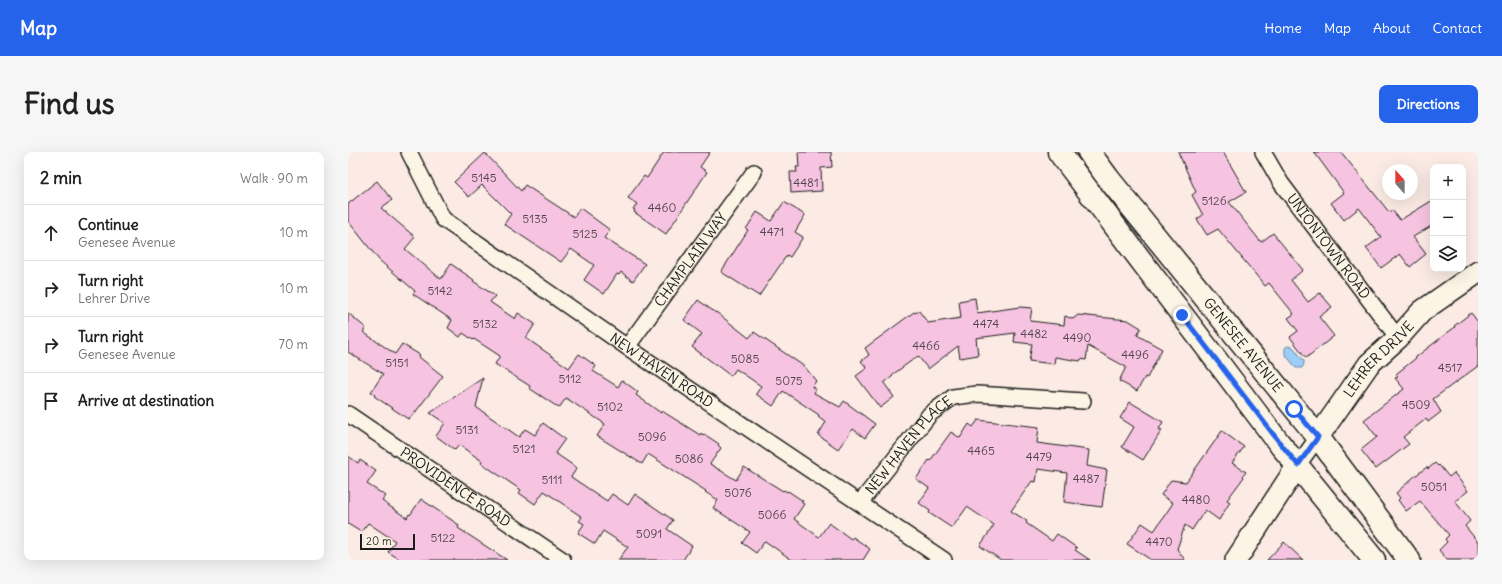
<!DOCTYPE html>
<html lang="en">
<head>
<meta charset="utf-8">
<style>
  body { margin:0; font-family:Delius,sans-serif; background:#f6f6f6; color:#222 }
  .controls { position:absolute; right:12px; top:12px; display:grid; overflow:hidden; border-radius:8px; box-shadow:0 4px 16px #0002 }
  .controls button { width:36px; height:36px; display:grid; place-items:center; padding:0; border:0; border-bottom:1px solid #e0e0e0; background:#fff; color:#222; font:20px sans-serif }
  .compass { position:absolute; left:1034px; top:12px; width:36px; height:36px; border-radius:50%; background:#fff; box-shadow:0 4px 16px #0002; rotate:339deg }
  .scale { position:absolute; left:12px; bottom:10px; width:55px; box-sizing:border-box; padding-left:4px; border:2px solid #1c1c1c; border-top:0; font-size:11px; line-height:14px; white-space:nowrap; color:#1c1c1c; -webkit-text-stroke:3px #fcf5e5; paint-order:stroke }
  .stop { position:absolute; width:12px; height:12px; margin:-9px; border:3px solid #2563eb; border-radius:50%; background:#fff }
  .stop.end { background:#2563eb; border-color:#fff; box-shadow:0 1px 4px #0008 }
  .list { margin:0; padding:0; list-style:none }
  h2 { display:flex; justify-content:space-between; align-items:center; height:52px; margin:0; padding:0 16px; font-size:17px }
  h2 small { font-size:13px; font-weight:400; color:#767676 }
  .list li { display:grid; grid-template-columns:26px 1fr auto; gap:12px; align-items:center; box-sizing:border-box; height:56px; padding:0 16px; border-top:1px solid #e0e0e0 }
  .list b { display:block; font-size:15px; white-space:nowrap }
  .list p { margin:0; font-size:13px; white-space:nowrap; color:#767676 }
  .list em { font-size:13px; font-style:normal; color:#767676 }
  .icon { flex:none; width:22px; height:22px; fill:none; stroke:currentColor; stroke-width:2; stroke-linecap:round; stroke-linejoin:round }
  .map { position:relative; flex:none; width:1130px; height:408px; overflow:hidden; border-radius:8px }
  header { display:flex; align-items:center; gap:24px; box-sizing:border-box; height:56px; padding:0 20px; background:#2563eb; color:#fff }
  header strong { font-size:19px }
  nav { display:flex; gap:22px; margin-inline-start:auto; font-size:14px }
  .intro { display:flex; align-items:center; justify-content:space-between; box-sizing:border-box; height:96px; padding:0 24px }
  h1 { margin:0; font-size:28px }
  .button { padding:10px 18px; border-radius:8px; background:#2563eb; color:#fff; font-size:14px; font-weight:700 }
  main { display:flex; gap:24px; padding:0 24px }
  aside { flex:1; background:#fff; border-radius:8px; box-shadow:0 4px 16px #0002 }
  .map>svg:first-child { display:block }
  .water { fill:#9ccef9; stroke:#6987a1 }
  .building { fill:#f6c3e1; stroke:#1c1c1c }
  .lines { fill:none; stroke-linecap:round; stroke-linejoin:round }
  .street-casing { stroke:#1c1c1c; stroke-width:18 }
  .secondary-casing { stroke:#1c1c1c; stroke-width:24 }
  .primary-casing { stroke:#1c1c1c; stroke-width:25 }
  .street { stroke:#fcf5e5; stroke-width:15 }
  .secondary { stroke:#fcf5e5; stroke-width:21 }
  .primary { stroke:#fcf5e5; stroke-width:22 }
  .route { stroke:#2563eb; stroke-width:5 }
  .labels { text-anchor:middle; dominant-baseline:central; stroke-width:3.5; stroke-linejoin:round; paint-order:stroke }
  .number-label { font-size:12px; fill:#52464d }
  .street-label { font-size:14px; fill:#1c1c1c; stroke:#fcf5e5 }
</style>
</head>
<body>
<header>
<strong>Map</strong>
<nav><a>Home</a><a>Map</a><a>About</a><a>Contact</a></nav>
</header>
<div class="intro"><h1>Find us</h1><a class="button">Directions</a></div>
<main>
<aside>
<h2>2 min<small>Walk · 90 m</small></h2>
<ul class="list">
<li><svg class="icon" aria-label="ahead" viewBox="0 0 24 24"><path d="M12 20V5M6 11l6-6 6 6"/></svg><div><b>Continue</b><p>Genesee Avenue</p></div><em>10 m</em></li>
<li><svg class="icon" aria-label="right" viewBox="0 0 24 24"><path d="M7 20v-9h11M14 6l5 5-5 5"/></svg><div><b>Turn right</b><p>Lehrer Drive</p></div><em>10 m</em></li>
<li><svg class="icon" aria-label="right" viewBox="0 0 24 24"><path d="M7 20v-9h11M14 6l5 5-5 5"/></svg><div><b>Turn right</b><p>Genesee Avenue</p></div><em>70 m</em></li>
<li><svg class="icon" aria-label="arrive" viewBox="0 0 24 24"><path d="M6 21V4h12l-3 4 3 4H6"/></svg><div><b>Arrive at destination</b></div></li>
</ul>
</aside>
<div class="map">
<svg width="1130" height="408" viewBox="0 0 1130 408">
  <rect width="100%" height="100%" fill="#fbebe4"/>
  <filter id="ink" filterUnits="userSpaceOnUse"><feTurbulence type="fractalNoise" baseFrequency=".025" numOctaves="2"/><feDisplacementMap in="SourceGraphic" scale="8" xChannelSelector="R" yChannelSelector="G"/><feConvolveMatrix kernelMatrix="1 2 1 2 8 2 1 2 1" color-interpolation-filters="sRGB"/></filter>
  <g filter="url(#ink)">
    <!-- water -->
    <path class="water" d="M939,194L945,195L956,209V212L954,216H948L937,202V196Z"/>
    <!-- building -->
    <path class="building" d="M316,0H362L352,15L359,20L318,82L286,60L287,58L285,57L289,52L280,46L296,24L299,26Z
      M450,0H483L484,15L473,16L474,39L443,41L442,20H449L448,15H451Z
      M830,0H875L898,40L881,50L913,90L925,81L955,118L943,128L960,150L972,141L984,155L971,165L986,184L958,206L942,185L950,179L940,166L946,162L921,131L917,134L870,77L859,83L849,67L855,63L844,43L848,40Z
      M966,0H993L1041,60L1044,58L1052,68L1085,48V73L1065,85L1078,102L1062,115L1052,102L1033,116L1018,96L1033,85L1011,56L996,68L983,51L996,41Z
      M137,1L173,39L177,33L226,65L232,56L262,78L256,86L297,112L285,129L273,120L271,123L269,122L256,142L236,128L246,113L223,97L213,110L156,72L163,62L134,33L121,45L106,30Z
      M29,29L44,48L33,56L67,85L57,97L93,127L103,112L126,128L125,129L147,144L142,150L167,167L170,161L187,172L178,186L221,216L231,202L248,214L245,219L270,235L274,228L290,240L288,243L313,261L314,259L352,283L353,281L355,283L356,282L371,292L370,293L373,296L362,312L388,328L396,315L435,339L436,338L439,340L440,339L455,349L453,350L456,352L446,367L471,385L481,371L503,387L505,385L522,397L515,408H444L417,389L408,401L394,391L402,380L365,356L370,348L357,340L358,339L300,302L294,312L249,284L257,272L218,246L211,256L181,236L182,234L147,212L152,204L126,187L125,188L115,181L112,185L100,176L104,168L65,142L67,139L31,108L0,69V52Z
      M436,50L457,63L447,80L455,85L442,105L439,103L411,144L373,120L400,78L398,77L409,60L423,69Z
      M627,146L629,161L672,155L684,156L682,169L716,173L717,164L725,167L730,163L780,168L793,176L789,183L814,197L799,226L797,225L789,239L771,229L778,215L740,194L738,208L733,207L732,209L707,205L706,212L681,209L684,192L666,190L667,181L628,186L630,203L612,206L610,194L580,217L570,204L544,223L545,224L536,231L546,245L532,256L508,224L519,216L513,209L521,203L517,196L566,160L567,161L571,159L580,171L613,166L611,149Z
      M350,148L368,161V160L401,186L406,180L457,215L468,229L464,235L468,237L466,241L492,255L496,249L527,272L517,286L505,277L490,297L470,283L478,270L470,264L471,263L435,239L425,254L408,242L413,234L388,217L383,224L344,195L354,182L336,168Z
      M0,161L18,176L15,180L47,202L54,192L72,203L71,205L95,224L66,262L60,267L26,244L27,243L23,240L35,222L0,200Z
      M1123,161L1130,170V214L1085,247L1093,260L1080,270L1078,267L1055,285L1061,292L1028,317L1013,298L1029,285L1016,268L1056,237L1047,226L1050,225L1048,222L1068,206V205L1107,175L1106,174Z
      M135,226L128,255L171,285L177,277L187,283L195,271L217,287L207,301L229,316L223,325L259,349L264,342L280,353L287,342L325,368L319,377L344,394L335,408H270L280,395L255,379L247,392L230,381L236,372L231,369L234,365L196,339L187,352L171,341L173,338L133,311L134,309L111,293L107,298L88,284L97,271L82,261Z
      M782,250L815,270L811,277L814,278L795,308L774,295L786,275L772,266Z
      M630,268L691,275L689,291L741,298L739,314L759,318L754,355L716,350L719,321L690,317L688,330L684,329L663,359L679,369L678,371L704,389L709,382L729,396L727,398L742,408H653L632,394L646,373L619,355L604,376L581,361L582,359L571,351L581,336L568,327L581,308L582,309L603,280L612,286L621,272L625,275Z
      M874,279L896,295L884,311L898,320L895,324L896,325L879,348L882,350L871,368L857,358L844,378L837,373L829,397L837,408H803L779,392L794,371L806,379L825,351L813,343L823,328L838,330Z
      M0,304L10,311L12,308L28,319L19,332L38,344L34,349L59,366L61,362L62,363L73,347L111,373L110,376L159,408H53L40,400L47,389L20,371L13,380L0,372Z
      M1087,311L1090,314L1091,313L1101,325L1106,321L1120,339L1107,349L1122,369L1117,374L1130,390V408H1099L1091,398L1099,390L1097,387L1101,383L1072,349L1058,359L1050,348L1052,346L1048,341L1067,324L1079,315L1080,317Z
      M936,390L955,408H919Z"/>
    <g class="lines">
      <!-- street casing -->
      <g class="street-casing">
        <g id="street">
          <path id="s1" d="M61,0L95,67L279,195L596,408"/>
          <path id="s2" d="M915,0L933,31L1050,186"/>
          <path id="s3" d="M279,195L406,20"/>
          <path id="s4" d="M0,262L215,408"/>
          <path d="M950,313L970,285"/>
          <path id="s5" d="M512,351L582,262L605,245L629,242L735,249"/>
        </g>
      </g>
      <!-- secondary casing -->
      <g class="secondary-casing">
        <g id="secondary">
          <path id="s6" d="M970,285L1021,212L1050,186L1074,159L1130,120"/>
          <path d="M888,408L950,313"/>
        </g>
      </g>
      <!-- primary casing -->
      <g class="primary-casing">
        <g id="primary">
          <path d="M711,0L931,291L1026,408"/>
          <path id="s7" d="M741,0L760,26L970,285L1061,408"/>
        </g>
      </g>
      <!-- street -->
      <use href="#street" class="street"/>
      <!-- secondary -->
      <use href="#secondary" class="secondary"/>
      <!-- primary -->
      <use href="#primary" class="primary"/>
    </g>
  </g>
  <g class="lines" filter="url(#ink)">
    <!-- route -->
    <path class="route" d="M834,163L932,291L950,313L970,285L946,257"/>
  </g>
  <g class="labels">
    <!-- number labels -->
    <g class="number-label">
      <text x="136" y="25">5145</text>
      <text x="458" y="30">4481</text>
      <text x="866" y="48">5126</text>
      <text x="314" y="55">4460</text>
      <text x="187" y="66">5135</text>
      <text x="424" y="79">4471</text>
      <text x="237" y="81">5125</text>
      <text x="92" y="138">5142</text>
      <text x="137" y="171">5132</text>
      <text x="638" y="171">4474</text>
      <text x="686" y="181">4482</text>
      <text x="729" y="185">4490</text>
      <text x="578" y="193">4466</text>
      <text x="787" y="202">4496</text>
      <text x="397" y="206">5085</text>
      <text x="49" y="210">5151</text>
      <text x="1102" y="215">4517</text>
      <text x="222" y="226">5112</text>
      <text x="441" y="228">5075</text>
      <text x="1068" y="252">4509</text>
      <text x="262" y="254">5102</text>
      <text x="119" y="277">5131</text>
      <text x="304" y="284">5096</text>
      <text x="176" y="296">5121</text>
      <text x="633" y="298">4465</text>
      <text x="691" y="304">4479</text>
      <text x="341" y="306">5086</text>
      <text x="738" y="326">4487</text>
      <text x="204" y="327">5111</text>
      <text x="1086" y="334">5051</text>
      <text x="390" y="340">5076</text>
      <text x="848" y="347">4480</text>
      <text x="424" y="362">5066</text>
      <text x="301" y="381">5091</text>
      <text x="95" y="385">5122</text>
      <text x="811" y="389">4470</text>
    </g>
    <!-- street labels -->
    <g class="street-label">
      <text stroke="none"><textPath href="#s2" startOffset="115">UNIONTOWN ROAD</textPath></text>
      <text stroke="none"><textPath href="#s3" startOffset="108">CHAMPLAIN WAY</textPath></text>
      <text stroke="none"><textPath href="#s7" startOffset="247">GENESEE AVENUE</textPath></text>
      <text stroke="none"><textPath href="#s6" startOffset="99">LEHRER DRIVE</textPath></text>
      <text stroke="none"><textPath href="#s1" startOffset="341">NEW HAVEN ROAD</textPath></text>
      <text stroke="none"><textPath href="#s5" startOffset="76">NEW HAVEN PLACE</textPath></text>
      <text stroke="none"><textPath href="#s4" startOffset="130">PROVIDENCE ROAD</textPath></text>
    </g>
  </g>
</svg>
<div class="controls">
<button>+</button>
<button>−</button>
<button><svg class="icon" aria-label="layers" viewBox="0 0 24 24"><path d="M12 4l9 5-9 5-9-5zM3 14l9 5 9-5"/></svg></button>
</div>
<svg class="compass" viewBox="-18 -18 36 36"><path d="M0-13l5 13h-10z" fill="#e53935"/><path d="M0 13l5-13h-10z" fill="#767676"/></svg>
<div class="scale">20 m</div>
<div class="stop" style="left:946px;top:257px"></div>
<div class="stop end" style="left:834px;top:163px"></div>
</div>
</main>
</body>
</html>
